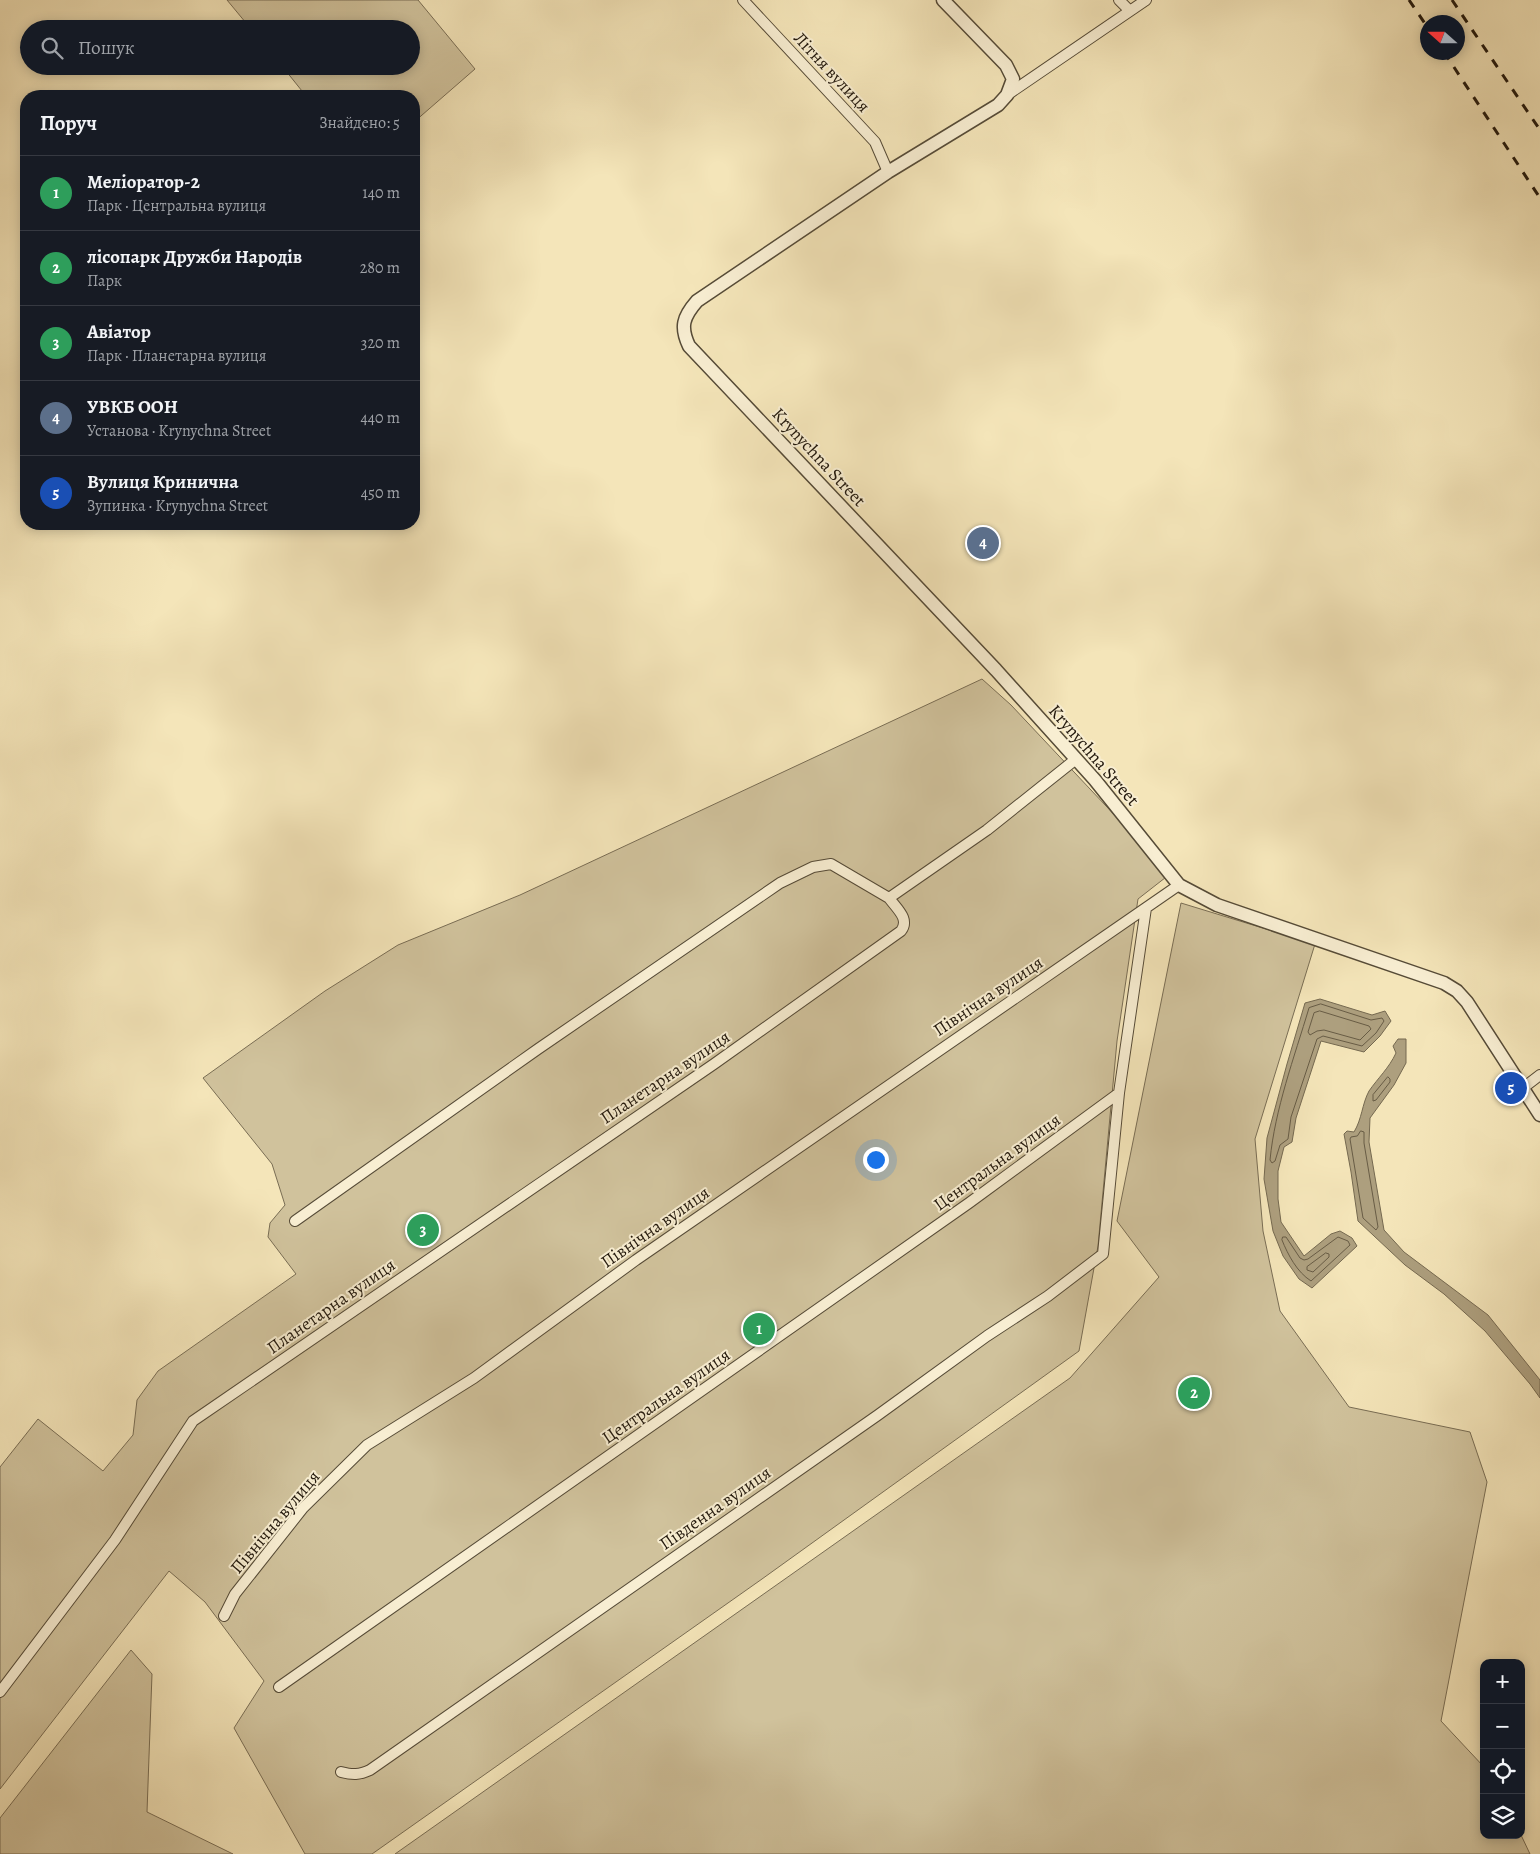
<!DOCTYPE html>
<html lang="uk">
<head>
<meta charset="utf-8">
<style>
  body { margin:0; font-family:Alegreya,serif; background:#20242c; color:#f1f3f6 }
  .controls { position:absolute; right:15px; bottom:15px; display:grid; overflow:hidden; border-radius:10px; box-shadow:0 2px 12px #0003 }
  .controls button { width:45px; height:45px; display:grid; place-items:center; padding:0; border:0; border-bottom:1px solid #363941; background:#171b24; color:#f1f3f6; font:25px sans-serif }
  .compass { position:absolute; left:1420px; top:15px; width:45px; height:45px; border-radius:50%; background:#171b24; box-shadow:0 2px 12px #0003; rotate:291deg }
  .you { position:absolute; left:875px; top:1159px; width:18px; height:18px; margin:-12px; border:4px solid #fff; border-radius:50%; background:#1a73e8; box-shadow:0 0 0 8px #1a73e833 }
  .badge { display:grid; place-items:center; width:32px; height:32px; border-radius:50%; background:#b45309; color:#fff; font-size:16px; font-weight:700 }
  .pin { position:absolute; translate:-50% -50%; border:2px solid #fff; box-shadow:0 1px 5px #0006 }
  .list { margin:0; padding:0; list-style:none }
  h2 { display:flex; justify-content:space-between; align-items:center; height:65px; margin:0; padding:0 20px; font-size:21px }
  h2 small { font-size:16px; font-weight:400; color:#9ea1a6 }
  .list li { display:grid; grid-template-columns:32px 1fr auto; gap:15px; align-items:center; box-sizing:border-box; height:75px; padding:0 20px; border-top:1px solid #363941 }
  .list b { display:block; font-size:19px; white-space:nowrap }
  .list p { margin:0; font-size:16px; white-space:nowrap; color:#9ea1a6 }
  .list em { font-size:16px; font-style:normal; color:#9ea1a6 }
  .icon { flex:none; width:28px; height:28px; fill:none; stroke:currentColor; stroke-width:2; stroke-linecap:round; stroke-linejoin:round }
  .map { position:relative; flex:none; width:1540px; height:1854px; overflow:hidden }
  .search { position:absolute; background:#171b24; box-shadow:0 2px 12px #0003; left:20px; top:20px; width:400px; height:55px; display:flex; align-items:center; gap:12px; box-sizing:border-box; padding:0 18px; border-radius:28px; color:#9ea1a6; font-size:19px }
  .panel { position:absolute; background:#171b24; box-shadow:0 2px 12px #0003; left:20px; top:90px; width:400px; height:440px; border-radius:20px }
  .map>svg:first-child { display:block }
  .green { fill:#d0c29c; stroke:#796d54 }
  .water { fill:#ad9f7e; stroke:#756950 }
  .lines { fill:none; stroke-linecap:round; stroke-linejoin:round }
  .shore { stroke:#685c45; stroke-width:1 }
  .minor-casing { stroke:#564b37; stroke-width:12 }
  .tertiary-casing { stroke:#564b37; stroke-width:15 }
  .minor { stroke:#f8eed2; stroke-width:10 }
  .tertiary { stroke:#f8eed2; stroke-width:12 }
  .rail { stroke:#22180c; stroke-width:3; stroke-dasharray:9 9; stroke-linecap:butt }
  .labels { text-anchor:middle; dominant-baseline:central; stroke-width:4; stroke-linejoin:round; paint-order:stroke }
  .street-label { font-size:18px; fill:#22180c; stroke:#f8eed2 }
</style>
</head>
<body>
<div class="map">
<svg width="1540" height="1854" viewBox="0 0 1540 1854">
  <rect width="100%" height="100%" fill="#f4e5b9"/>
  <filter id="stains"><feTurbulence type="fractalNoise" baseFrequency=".004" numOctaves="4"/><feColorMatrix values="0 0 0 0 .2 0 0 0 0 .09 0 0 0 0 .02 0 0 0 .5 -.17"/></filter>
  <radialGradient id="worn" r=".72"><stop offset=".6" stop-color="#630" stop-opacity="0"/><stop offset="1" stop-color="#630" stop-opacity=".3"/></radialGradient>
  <!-- green -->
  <path class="green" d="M227,0H418L475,69L414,122V96H306L282,66H411V29H251Z
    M982,679L1011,705L1170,874L1138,899L1117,1041L1098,1246L1079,1351L762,1579L372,1854H305L234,1728L264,1681L205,1602L169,1571L0,1789V1467L38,1419L103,1471L133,1435L137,1400L158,1371L296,1274L268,1237L270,1223L285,1205L272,1164L203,1078L325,991L398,945L520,895Z
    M1181,903L1315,944L1255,1139L1263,1231L1280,1311L1349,1407L1470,1432L1487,1482L1441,1721L1484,1767V1835H1521L1530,1854H395L1070,1378L1159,1277L1117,1221Z
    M131,1650L152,1674L147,1812L233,1854H0V1818Z"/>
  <!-- water -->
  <path class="water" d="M1320,999L1372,1015L1385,1011L1391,1021L1380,1036L1364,1052L1321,1041L1296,1118L1292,1142L1284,1147L1278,1171V1199L1281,1222L1304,1256L1331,1234L1340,1231L1352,1238L1357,1246L1312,1288L1299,1279L1283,1256L1273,1231L1264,1179L1267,1138L1287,1064L1305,1003Z
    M1398,1039H1406V1063L1394,1085L1370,1118L1369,1142L1384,1230L1404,1252L1488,1315L1540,1380V1398L1530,1384L1485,1331L1444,1294L1405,1265L1358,1221L1351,1172L1344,1134L1347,1131L1354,1132C1362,1119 1362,1104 1369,1091C1378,1078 1389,1068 1396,1053L1393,1046Z"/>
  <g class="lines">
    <!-- shore -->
    <path class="shore" d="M1321,1004L1371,1020L1382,1018L1384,1021L1376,1033L1362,1046L1323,1036L1317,1039L1291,1117L1288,1139L1280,1145L1275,1161L1272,1163L1270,1160C1275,1109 1294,1058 1309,1008Z
      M1320,1011L1369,1026L1371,1029L1360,1040L1324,1030L1317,1031L1310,1035L1308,1032L1314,1013Z
      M1388,1077L1390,1079V1082L1376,1100L1373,1101V1095Z
      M1361,1131L1364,1132V1143L1378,1227L1376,1230L1363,1218L1350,1139L1351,1137L1357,1136Z
      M1283,1237H1286L1300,1258L1304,1260L1308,1259L1338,1237L1348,1241L1350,1245L1311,1281C1297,1272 1288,1255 1282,1240Z
      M1326,1253L1329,1254V1257L1313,1272L1307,1270V1267Z"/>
    <!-- minor casing -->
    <g class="minor-casing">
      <path id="minor" d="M743,0L875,142L888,172
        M1119,0L1129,10
        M1007,95L1146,0
        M1523,1088L1540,1075
        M295,1221L538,1049L780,883L813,867L831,864L889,898L987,830L1076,759
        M224,1616L235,1594L303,1508L367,1445L474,1378L636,1260L1179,885
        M279,1687L969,1203L1119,1093
        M0,1692L115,1540L193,1421L714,1064L901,931C910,919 897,909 889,898
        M341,1772C353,1775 359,1775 370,1770L878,1415L987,1336L1048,1296L1103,1254L1119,1093L1146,908"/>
    </g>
    <!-- tertiary casing -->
    <g class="tertiary-casing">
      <path id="tertiary" d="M943,0L1006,65L1013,79L1007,95L998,105L888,172L697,301C683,317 680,327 689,346L996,670L1095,780L1179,885L1217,905L1444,983L1457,991L1467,1002L1540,1115"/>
    </g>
    <!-- minor -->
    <use href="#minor" class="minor"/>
    <!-- tertiary -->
    <use href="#tertiary" class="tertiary"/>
    <!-- rail -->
    <path class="rail" d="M1409,0L1428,28
      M1452,0L1540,130
      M1444,52L1540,198"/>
  </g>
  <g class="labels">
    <!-- street labels -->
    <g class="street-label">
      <text transform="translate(832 72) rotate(47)">Літня вулиця</text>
      <text transform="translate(819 457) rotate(47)">Krynychna Street</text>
      <text transform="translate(1094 755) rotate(49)">Krynychna Street</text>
      <text transform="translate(988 996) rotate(-34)">Північна вулиця</text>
      <text transform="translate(665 1077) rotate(-34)">Планетарна вулиця</text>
      <text transform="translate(997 1162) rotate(-36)">Центральна вулиця</text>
      <text transform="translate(655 1227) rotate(-35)">Північна вулиця</text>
      <text transform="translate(331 1306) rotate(-35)">Планетарна вулиця</text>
      <text transform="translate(666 1396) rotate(-35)">Центральна вулиця</text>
      <text transform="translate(715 1508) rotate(-35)">Південна вулиця</text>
      <text transform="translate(275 1522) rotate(-50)">Північна вулиця</text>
    </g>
  </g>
  <rect width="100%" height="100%" filter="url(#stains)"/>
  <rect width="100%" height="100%" fill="url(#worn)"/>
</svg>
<div class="controls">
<button>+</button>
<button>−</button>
<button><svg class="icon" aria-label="locate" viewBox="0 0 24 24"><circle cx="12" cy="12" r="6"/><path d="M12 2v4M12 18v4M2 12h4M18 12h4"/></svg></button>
<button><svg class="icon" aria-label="layers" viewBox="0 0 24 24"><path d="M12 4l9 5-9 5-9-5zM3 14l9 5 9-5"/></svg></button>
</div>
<svg class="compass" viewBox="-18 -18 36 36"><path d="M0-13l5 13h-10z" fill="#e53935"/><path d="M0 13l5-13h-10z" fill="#9ea1a6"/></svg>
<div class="you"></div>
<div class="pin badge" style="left:759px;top:1329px;background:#2e9e5b">1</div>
<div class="pin badge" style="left:1194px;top:1393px;background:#2e9e5b">2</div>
<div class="pin badge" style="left:423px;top:1230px;background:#2e9e5b">3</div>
<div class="pin badge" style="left:983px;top:543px;background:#5c6f8a">4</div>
<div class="pin badge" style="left:1511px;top:1088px;background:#1a4fb4">5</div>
<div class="search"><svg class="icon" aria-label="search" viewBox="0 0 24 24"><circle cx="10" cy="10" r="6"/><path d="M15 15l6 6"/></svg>Пошук</div>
<section class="panel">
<h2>Поруч<small>Знайдено: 5</small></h2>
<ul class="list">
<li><span class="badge" style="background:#2e9e5b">1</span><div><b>Меліоратор-2</b><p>Парк · Центральна вулиця</p></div><em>140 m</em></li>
<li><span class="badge" style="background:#2e9e5b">2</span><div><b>лісопарк Дружби Народів</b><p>Парк</p></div><em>280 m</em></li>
<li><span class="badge" style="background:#2e9e5b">3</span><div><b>Авіатор</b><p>Парк · Планетарна вулиця</p></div><em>320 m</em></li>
<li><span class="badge" style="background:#5c6f8a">4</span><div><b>УВКБ ООН</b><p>Установа · Krynychna Street</p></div><em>440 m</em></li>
<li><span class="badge" style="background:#1a4fb4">5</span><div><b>Вулиця Кринична</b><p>Зупинка · Krynychna Street</p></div><em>450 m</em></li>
</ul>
</section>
</div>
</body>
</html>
